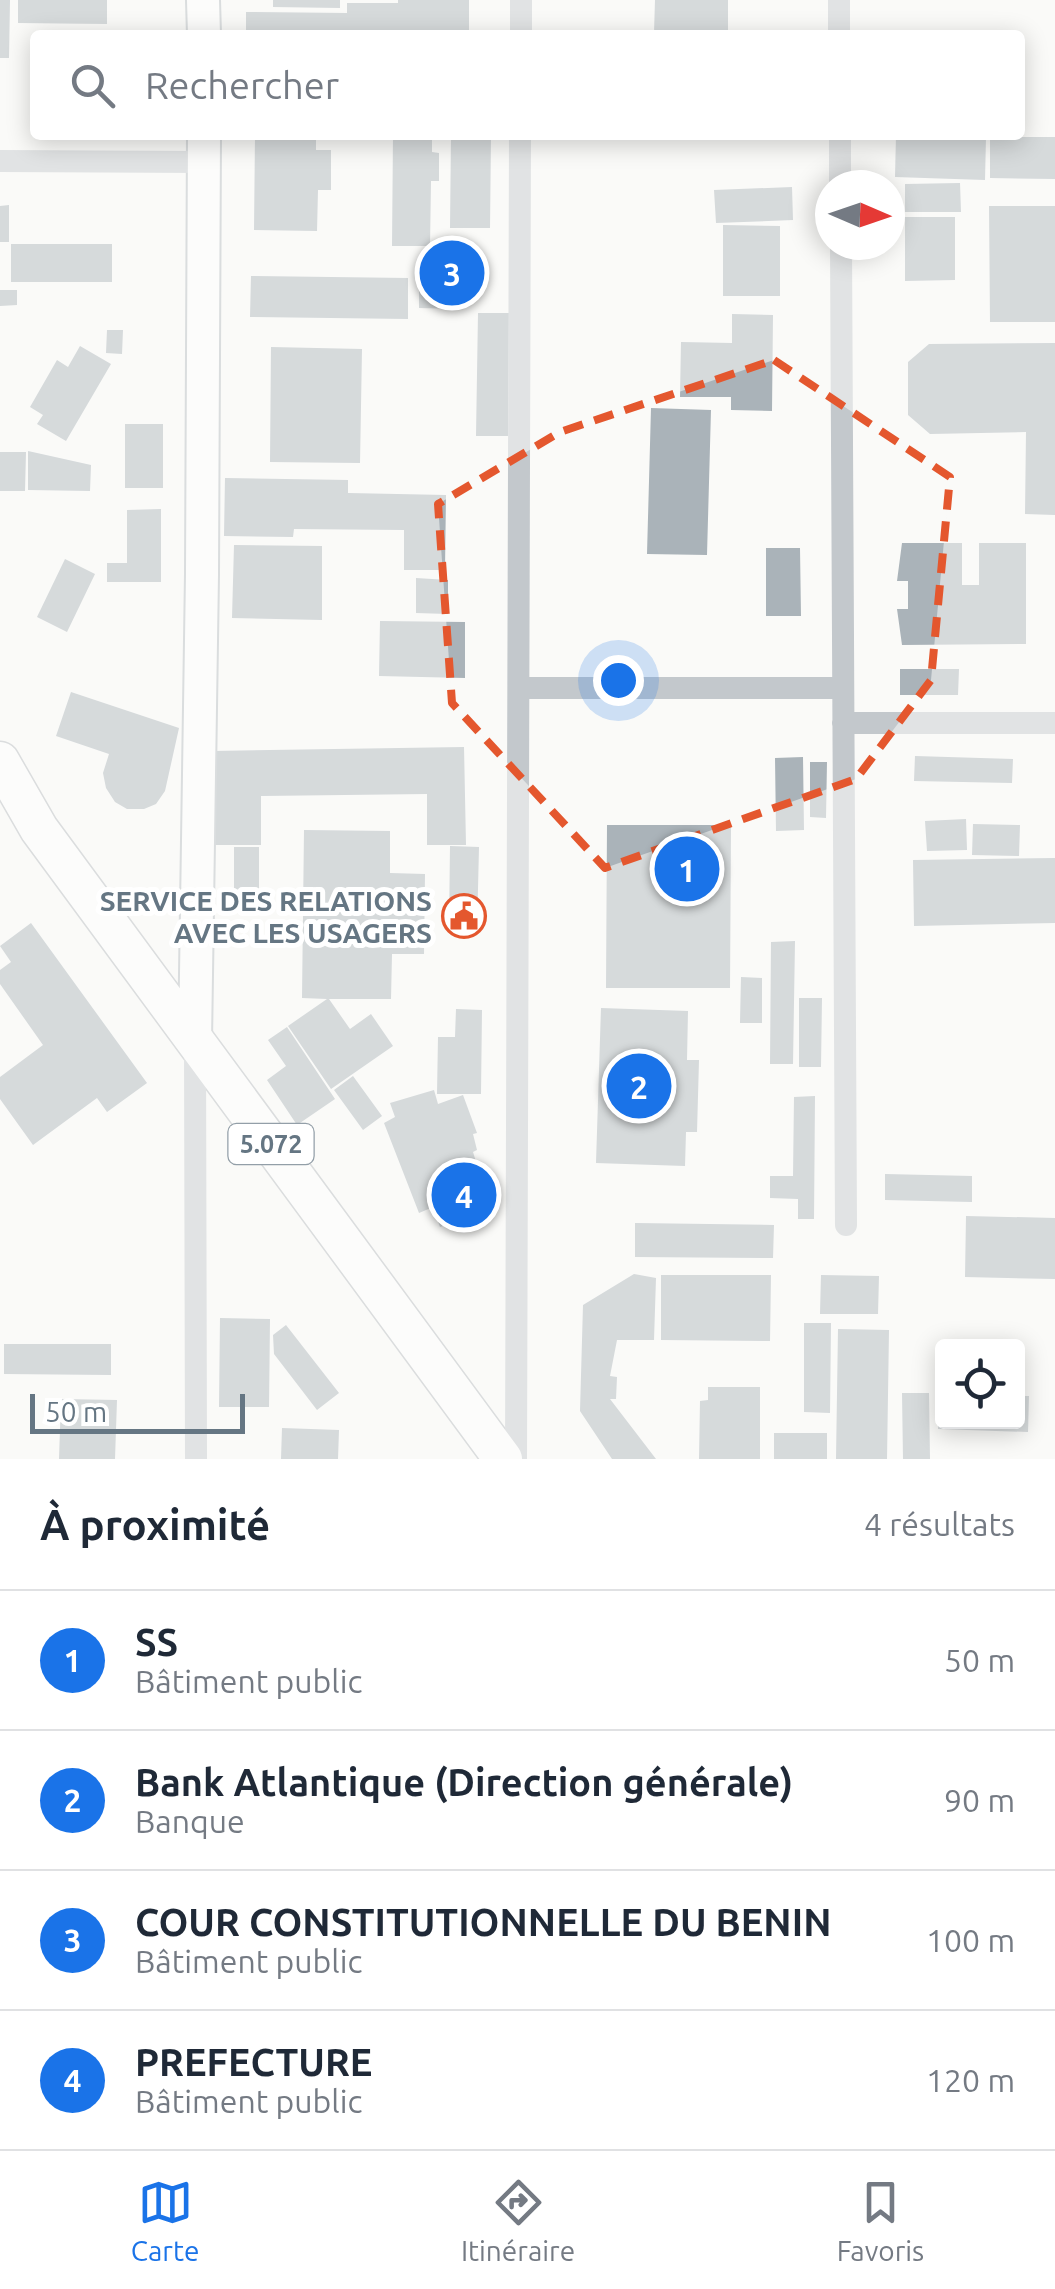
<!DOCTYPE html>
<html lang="fr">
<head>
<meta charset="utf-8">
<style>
  body { margin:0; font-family:Ubuntu,sans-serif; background:#f2f2f3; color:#1f2937 }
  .controls { position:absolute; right:30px; bottom:30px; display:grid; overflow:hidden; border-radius:10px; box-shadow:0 5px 25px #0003 }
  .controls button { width:90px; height:90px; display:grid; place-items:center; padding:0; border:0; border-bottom:2px solid #e0e1e3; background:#fff; color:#1f2937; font:50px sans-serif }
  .compass { position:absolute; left:815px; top:170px; width:90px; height:90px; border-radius:50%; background:#fff; box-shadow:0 5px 25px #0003; rotate:92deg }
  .scale { position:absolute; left:30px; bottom:25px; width:215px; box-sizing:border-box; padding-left:10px; border:5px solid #657683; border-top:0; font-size:28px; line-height:35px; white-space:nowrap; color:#657683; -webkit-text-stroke:8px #fff; paint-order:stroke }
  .you { position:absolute; left:618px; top:680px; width:35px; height:35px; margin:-25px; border:8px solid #fff; border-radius:50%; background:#1a73e8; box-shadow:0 0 0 15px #1a73e833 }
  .badge { display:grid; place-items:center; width:65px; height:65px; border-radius:50%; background:#1a73e8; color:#fff; font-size:32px; font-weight:700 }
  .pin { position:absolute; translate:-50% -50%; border:5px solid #fff; box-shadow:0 2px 10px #0006 }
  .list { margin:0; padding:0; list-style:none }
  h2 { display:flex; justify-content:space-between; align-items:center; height:130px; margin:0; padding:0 40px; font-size:42px }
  h2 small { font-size:32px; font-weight:400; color:#747a83 }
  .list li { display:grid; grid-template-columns:65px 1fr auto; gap:30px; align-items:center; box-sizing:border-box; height:140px; padding:0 40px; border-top:2px solid #e0e1e3 }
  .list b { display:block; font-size:38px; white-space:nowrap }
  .list p { margin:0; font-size:32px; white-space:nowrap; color:#747a83 }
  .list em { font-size:32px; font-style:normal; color:#747a83 }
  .icon { flex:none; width:55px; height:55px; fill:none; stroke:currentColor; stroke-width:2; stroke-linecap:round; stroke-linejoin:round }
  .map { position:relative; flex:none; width:1055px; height:1459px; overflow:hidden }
  .search { position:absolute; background:#fff; box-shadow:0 5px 25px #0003; left:30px; right:30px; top:30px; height:110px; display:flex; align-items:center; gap:25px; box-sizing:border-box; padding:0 35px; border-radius:10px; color:#747a83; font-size:38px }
  .sheet { height:690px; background:#fff }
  nav { display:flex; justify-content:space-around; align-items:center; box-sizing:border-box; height:140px; border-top:2px solid #e0e1e3; background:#fff; font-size:28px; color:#747a83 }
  nav a { display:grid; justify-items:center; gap:5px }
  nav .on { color:#1a73e8 }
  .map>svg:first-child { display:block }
  .building { fill:#aab3b9 }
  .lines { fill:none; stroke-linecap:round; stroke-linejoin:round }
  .secondary-casing { stroke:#b3babf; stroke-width:36 }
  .primary-casing { stroke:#b5babe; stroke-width:41 }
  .street { stroke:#c3c8cc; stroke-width:22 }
  .secondary { stroke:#fff; stroke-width:32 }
  .primary { stroke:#fff; stroke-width:38 }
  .marked { fill:none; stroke:#e4572e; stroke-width:8; stroke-dasharray:20 12; stroke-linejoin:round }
  .labels { text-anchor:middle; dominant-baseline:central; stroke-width:10; stroke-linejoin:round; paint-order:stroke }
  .shield { fill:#fff; stroke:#939fa8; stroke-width:2.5 }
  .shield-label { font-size:25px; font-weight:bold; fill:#657683 }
  .poi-label { font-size:28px; font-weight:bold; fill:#657683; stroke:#fff; text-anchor:end }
</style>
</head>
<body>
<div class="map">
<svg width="1055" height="1459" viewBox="0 0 1055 1459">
  <rect width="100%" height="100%" fill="#fafaf8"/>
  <!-- building -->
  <path class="building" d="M0,0H10L9,58H0Z
    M18,0H107V24L18,23Z
    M273,0H340V8L273,7Z
    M398,0H469V35L246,31V12L347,13V3H398Z
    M655,0H728V35L654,33Z
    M255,135H316V150H331V190H318L317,231L254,230Z
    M393,135H432V152L439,153V181H431L430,246H392Z
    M451,135H491L490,228H450Z
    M896,135L986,137L985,180L895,177Z
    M990,137H1055V179L990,178Z
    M960,183L961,212H905V184Z
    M792,187L793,220L716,223L714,190Z
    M9,205V242H0V206Z
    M989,206H1055V322H990Z
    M905,217H955V280L905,281Z
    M723,225L780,226V296H723Z
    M11,244H112V282H11Z
    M251,276L408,278V319L250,317Z
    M419,286L461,287L460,309L419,308Z
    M0,290H17V305L0,306Z
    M478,313H509L508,436H476Z
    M732,314L773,315L772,411L731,410V397H680L681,342L732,343Z
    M107,330H123L122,354L106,353Z
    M1055,343V515L1025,514L1026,432L930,434L908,415V362L929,344Z
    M80,346L111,364L66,441L37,424L43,415L30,407L57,360L68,367Z
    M271,347L362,349L360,463L270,462Z
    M651,408L711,410L707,555L647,554Z
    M125,424H163V488H125Z
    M28,451L91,465L90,491L28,490Z
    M0,452H26L25,491H0Z
    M225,478L348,480V493L446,495L445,570H404V530L294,529L293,537L224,536Z
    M161,509V582H107V563H127V510Z
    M902,543H962V585H979V543H1026V644L902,645L897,609H908V581H897Z
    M234,545L322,546V620L232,618Z
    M766,548H800L801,616H766Z
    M65,559L95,574L67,632L37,617Z
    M416,578L448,580V614L416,613Z
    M380,621L465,622V678L379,676Z
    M900,669H959L958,695H900Z
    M71,692L179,728L165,791L156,804L144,809H127L115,802L106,788L103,773L109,754L56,736Z
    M464,747L466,845H427V794L261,796V845H215L213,751Z
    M915,756L1013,759L1012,783L914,781Z
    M803,757L804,830L776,831L775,758Z
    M810,762H827L826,818L810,817Z
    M966,819L967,850L927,851L925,821Z
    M973,824L1020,825L1019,856L972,855Z
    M607,825H731L730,988H606Z
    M304,830L390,831V873L425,874L424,954H392L391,999H329L350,1029L371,1014L393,1046L331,1089L288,1026L327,999L302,998Z
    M450,846L479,847L477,930L449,929Z
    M234,847H259V893L234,892Z
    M1055,858V923L914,926L913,860Z
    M31,923L147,1083L107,1112L97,1098L33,1145L0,1099V1077L43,1045L0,984V970L11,962L0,946Z
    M795,941L793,1064H770L771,942Z
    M741,977L762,978V1023H740Z
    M799,998H822L821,1067H799Z
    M601,1008L688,1011L687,1060H699L697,1132H686L685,1166L596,1163Z
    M456,1009L482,1010L481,1094H437L438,1037H455Z
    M287,1027L335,1099L297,1125L267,1080L286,1066L268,1040Z
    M353,1076L382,1116L363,1130L334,1090Z
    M434,1090L438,1104L463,1095L477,1133L473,1134L477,1150L473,1152L478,1168L471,1170L476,1183L468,1186L474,1199L465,1205L469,1217L440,1227L433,1207L419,1213L384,1123L395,1117L390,1103Z
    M815,1096L814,1219H798V1199L770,1198V1176H793L794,1097Z
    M885,1174L972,1176V1202L885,1200Z
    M966,1216L1055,1218V1279L965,1277Z
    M635,1223L774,1225L773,1258L635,1257Z
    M634,1274L656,1278L654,1340H617L610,1376L617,1377L616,1399H610L656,1459H612L580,1411L583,1305Z
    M661,1275H771L770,1341L661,1340Z
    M821,1275L879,1276L878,1314H820Z
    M220,1318L270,1319L269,1407H219Z
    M804,1323H831L830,1413L804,1412Z
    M286,1325L339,1393L317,1410L274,1354L273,1335Z
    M838,1329L889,1330L887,1459H836Z
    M4,1344H111V1375L4,1374Z
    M708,1387H760V1459H699L700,1401L708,1400Z
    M902,1393H929L930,1459H903Z
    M939,1394H942V1422H1018V1396H1029L1028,1432L938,1429Z
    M61,1399L117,1400L115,1459H59Z
    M282,1428L339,1430L338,1459H281Z
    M774,1433H827V1459H774Z"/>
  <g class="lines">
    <!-- secondary casing -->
    <g class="secondary-casing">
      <path id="secondary" d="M203,0L204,35
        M195,1041L202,574L204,135"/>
    </g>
    <!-- primary casing -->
    <g class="primary-casing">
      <path id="primary" d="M0,761L39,829L503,1459"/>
    </g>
    <!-- street -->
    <path class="street" d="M839,0V35
      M521,35V0
      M840,135V185
      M0,161L204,162
      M841,245L846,1225
      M519,688H843
      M843,723H1055
      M195,1045L196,1459
      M516,1459L520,135"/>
    <!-- secondary -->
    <use href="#secondary" class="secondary"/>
    <!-- primary -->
    <use href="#primary" class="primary"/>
  </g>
  <!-- marked area -->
  <path d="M0 0H1055V1459H0ZM774,360L950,477L931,680L856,779L605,868L452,703L438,504L560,432Z" fill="#fafaf8" fill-opacity=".55" fill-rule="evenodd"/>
  <path class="marked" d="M774,360L950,477L931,680L856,779L605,868L452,703L438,504L560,432Z"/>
  <!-- icons -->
  <defs>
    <g id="civic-ring" transform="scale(2.25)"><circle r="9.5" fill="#fff" stroke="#e4572e" stroke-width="1.5"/><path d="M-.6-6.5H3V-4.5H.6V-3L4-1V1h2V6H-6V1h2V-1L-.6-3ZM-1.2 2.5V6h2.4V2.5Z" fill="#e4572e"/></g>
  </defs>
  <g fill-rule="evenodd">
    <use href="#civic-ring" x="464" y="916"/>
  </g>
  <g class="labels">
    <!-- shield labels -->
    <rect class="shield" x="228.5" y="1124" width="85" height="40" rx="8"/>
    <g class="shield-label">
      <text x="271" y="1144">5.072</text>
    </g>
    <!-- poi labels -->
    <g class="poi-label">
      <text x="432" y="900">SERVICE DES RELATIONS<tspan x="432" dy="32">AVEC LES USAGERS</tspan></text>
    </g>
  </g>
</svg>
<div class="controls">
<button><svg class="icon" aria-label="locate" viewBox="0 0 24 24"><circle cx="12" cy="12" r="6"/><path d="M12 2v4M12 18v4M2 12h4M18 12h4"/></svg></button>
</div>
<svg class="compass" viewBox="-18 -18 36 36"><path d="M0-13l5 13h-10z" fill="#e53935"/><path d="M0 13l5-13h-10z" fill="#747a83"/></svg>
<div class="scale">50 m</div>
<div class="you"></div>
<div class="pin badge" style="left:687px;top:869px">1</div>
<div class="pin badge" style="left:639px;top:1086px">2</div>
<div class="pin badge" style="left:452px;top:273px">3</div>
<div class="pin badge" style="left:464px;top:1195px">4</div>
<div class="search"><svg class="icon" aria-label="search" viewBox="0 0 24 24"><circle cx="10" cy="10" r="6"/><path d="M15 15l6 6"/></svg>Rechercher</div>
</div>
<section class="sheet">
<h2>À proximité<small>4 résultats</small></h2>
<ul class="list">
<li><span class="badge">1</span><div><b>SS</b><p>Bâtiment public</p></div><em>50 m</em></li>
<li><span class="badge">2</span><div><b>Bank Atlantique (Direction générale)</b><p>Banque</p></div><em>90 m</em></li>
<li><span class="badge">3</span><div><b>COUR CONSTITUTIONNELLE DU BENIN</b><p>Bâtiment public</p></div><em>100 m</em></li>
<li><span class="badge">4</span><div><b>PREFECTURE</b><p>Bâtiment public</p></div><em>120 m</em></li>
</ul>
</section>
<nav>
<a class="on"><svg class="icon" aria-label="map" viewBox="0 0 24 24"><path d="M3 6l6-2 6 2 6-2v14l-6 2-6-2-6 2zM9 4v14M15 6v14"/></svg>Carte</a>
<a><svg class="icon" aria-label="directions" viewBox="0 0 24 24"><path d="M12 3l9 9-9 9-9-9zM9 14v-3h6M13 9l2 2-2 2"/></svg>Itinéraire</a>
<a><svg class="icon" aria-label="saved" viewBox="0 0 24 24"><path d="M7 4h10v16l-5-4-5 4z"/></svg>Favoris</a>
</nav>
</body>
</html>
